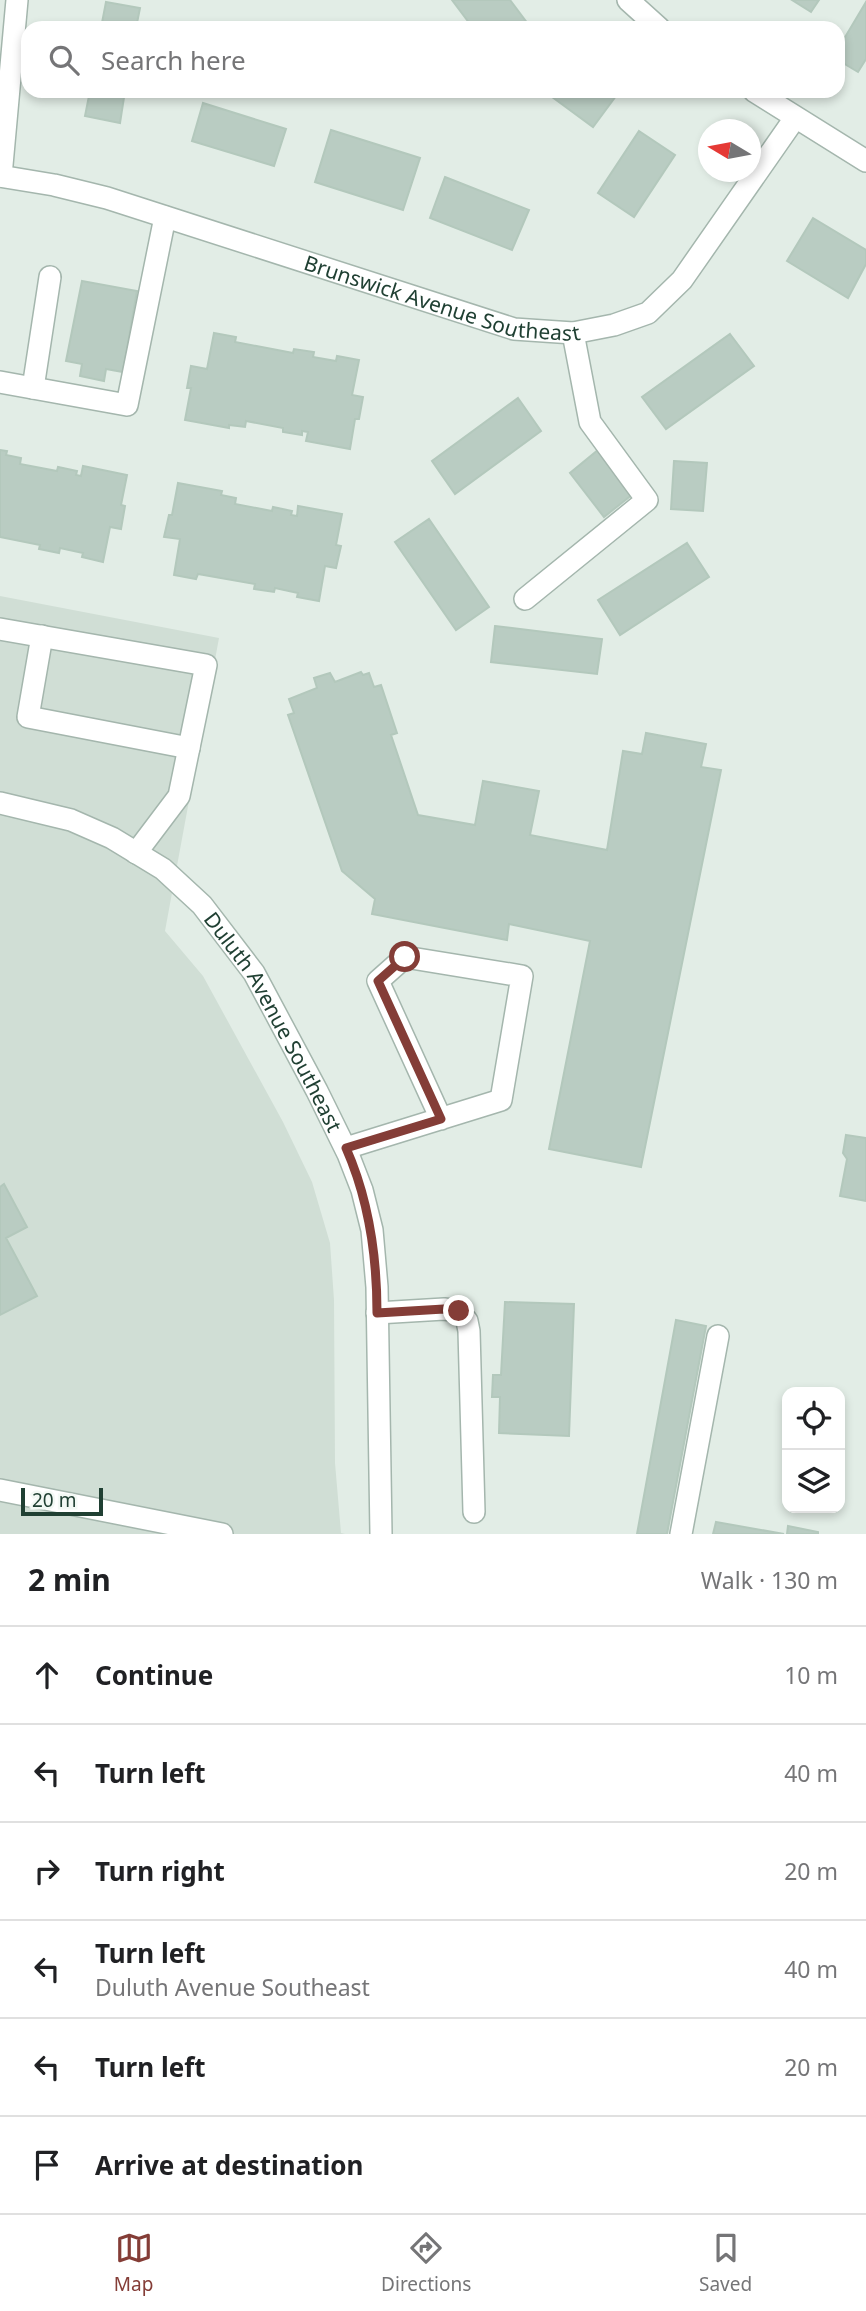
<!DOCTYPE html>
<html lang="en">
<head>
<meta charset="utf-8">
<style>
  body { margin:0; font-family:"Noto Sans",sans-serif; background:#f2f2f2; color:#202124 }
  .controls { position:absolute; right:21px; bottom:21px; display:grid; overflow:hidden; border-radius:14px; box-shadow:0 4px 10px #0003 }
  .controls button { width:63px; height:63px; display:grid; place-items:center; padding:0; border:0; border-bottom:2px solid #e0e0e0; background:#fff; color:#202124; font:35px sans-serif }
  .compass { position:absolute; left:698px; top:119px; width:63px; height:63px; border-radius:50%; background:#fff; box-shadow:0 4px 10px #0003; rotate:280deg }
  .scale { position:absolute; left:21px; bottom:18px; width:82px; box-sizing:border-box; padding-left:7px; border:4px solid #204033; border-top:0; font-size:19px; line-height:24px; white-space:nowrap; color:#204033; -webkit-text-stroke:5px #f3f9f5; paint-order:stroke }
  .stop { position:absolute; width:21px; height:21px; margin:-16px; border:5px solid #843d37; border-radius:50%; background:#fff }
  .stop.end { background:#843d37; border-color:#fff; box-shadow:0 2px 7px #0008 }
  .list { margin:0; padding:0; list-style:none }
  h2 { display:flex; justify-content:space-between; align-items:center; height:91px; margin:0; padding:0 28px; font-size:30px }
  h2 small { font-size:23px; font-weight:400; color:#757577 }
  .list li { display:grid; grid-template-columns:46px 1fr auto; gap:21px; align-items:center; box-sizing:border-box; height:98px; padding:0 28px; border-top:2px solid #e0e0e0 }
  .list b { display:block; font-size:26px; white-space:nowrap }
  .list p { margin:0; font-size:23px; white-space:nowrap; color:#757577 }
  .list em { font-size:23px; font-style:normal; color:#757577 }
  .icon { flex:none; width:38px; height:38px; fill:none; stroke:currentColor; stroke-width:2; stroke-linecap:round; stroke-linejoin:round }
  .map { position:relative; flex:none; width:866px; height:1534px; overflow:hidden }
  .search { position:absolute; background:#fff; box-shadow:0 4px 10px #0003; left:21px; right:21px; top:21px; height:77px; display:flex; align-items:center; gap:18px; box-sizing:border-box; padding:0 24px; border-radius:21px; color:#757577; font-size:26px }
  .sheet { height:679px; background:#fff }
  nav { display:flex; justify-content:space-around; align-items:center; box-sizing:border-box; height:98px; border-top:2px solid #e0e0e0; background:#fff; font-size:19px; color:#757577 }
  nav a { display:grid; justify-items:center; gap:4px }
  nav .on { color:#843d37 }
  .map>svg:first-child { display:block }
  .built { fill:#d0ded5 }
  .building { fill:#b9ccc2; stroke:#b3c8bc; stroke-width:2 }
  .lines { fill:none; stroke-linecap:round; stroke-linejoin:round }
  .minor-casing { stroke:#a4b6ad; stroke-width:24 }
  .minor { stroke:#fff; stroke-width:21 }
  .route { stroke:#843d37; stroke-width:9 }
  .labels { text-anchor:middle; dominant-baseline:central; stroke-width:6; stroke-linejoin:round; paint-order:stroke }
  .street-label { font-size:21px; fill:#204033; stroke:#f3f9f5 }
</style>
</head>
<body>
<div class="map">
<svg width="866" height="1534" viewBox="0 0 866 1534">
  <rect width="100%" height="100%" fill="#e2ede6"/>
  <!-- built -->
  <path class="built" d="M0,596L219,638L165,931L203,976L283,1122L312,1182L330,1243L334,1300L335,1463L341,1533L345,1534H0Z"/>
  <!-- building -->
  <path class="building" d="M452,0H510L531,28H473Z
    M792,0H819L811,12Z
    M106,2L140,8L136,28H101Z
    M866,2V59L858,72L838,60V49Z
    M90,91H125L120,123L85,116Z
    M544,91H609L616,96L593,127Z
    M203,103L286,129L274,166L192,141Z
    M331,130L420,158L403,210L315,182Z
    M639,131L675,155L634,217L598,193Z
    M445,177L529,210L512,250L430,218Z
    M813,218L866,250V264L848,298L787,261Z
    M82,281L137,291L123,372L106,369L104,381L80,376L82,364L66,361Z
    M214,333L236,337L235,342L293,353L294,349L314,352L313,357L336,361L337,356L359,360L352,395L363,397L359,419H355L350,449L306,441L308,432L302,431V435L283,432V428L246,421L245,427L229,425V428L185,420L191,388H187L191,366L207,369Z
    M730,334L754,366L666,429L642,397Z
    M518,398L541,431L455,494L432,461Z
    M0,450L7,451L6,455L21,458L20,464L57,471L58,467L77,471L76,475L81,476L83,466L127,475L121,505L125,506L121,529L110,527L103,562L82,557L83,553L60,548L59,553L39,549L40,545L0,537Z
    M598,450L633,494L604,517L570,473Z
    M674,461L707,463L703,511L671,509Z
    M178,483L222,491L221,495L236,498L235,504L272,511L273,507L292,511L291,515L297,516L298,506L342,514L336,545L341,546L336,568L325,566L319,601L297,597L298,593L275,588L274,592L254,589L255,584L198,574L196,579L174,575L180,539L164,537L169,515H172Z
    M429,519L489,607L456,630L395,542Z
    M687,543L709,577L620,635L598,600Z
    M495,626L602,639L597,674L491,662Z
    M361,672L363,675L369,673L374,687L381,685L397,733L391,735L418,815L475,825L483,781L539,791L530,835L607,850L623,751L642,754L646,733L706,744L701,767L721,770L641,1167L549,1149L590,941L509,924L507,940L372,914L375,899L342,871L288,715L294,713L289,699L317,688L314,678L330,673L335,682Z
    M846,1135L866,1138V1201L840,1196L847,1159L843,1153Z
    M4,1184L27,1227L6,1238L37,1296L0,1315V1187Z
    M505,1302L574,1304L569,1436L499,1433L500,1397H492L493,1375H501Z
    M676,1320L706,1326L667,1534H637Z
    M716,1522L784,1534H713Z
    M788,1526L818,1532V1534H787Z"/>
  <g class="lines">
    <!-- minor casing -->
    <g class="minor-casing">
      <g id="minor">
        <path d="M628,0L659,28"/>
        <path d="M754,91L866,161"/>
        <path id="s1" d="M0,176L54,185L107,198L514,329L573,333L614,325L648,313L682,280L795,118"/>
        <path d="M1,176L17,0"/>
        <path d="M0,382L127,405L165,217"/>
        <path d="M33,388L50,277"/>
        <path d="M525,599L647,500L590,422L573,333"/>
        <path d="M0,629L206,665L179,796L136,853"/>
        <path d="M42,636L28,717L189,748"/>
        <path id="s2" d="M0,803L71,820L112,838L163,869L202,905L254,973L317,1091L348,1154L362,1190L372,1230L377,1287L381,1534"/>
        <path d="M346,1148L501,1100L522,976L405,957L378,981L441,1119"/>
        <path d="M377,1313L444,1309L459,1311L467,1321L469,1331L474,1512"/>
        <path d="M0,1490L222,1534"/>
        <path d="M681,1534L718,1336"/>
      </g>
    </g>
    <!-- minor -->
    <use href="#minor" class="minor"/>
  </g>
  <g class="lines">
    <!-- route -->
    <path class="route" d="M405,957L378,981L441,1119L346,1148C369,1200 377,1256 377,1313L444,1309L459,1311"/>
  </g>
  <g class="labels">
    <!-- street labels -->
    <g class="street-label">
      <text stroke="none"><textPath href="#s1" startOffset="460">Brunswick Avenue Southeast</textPath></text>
      <text stroke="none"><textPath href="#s2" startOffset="368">Duluth Avenue Southeast</textPath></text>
    </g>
  </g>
</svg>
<div class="controls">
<button><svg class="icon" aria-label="locate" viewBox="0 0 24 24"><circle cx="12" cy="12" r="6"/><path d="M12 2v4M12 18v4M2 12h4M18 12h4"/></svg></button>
<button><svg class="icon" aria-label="layers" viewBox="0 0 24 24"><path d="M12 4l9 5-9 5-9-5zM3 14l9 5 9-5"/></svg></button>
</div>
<svg class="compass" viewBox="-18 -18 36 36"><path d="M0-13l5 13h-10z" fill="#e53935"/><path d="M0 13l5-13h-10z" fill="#757577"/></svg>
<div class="scale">20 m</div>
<div class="stop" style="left:405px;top:957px"></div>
<div class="stop end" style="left:459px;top:1311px"></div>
<div class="search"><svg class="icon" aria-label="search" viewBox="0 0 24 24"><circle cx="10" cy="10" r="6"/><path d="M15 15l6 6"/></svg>Search here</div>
</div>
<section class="sheet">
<h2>2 min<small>Walk · 130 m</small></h2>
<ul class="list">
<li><svg class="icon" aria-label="ahead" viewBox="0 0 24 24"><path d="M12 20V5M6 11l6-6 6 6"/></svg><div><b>Continue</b></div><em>10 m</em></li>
<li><svg class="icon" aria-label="left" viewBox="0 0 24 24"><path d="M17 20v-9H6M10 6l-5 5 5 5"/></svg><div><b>Turn left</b></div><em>40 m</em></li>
<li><svg class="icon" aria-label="right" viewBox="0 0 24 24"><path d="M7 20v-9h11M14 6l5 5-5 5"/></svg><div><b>Turn right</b></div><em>20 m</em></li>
<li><svg class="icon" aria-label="left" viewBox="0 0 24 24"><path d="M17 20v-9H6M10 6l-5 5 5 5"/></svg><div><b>Turn left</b><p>Duluth Avenue Southeast</p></div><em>40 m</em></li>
<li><svg class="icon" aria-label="left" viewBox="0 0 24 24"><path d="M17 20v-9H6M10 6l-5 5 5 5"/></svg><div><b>Turn left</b></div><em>20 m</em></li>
<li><svg class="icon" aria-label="arrive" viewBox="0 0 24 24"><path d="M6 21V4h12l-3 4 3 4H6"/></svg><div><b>Arrive at destination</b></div></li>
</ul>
</section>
<nav>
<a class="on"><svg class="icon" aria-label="map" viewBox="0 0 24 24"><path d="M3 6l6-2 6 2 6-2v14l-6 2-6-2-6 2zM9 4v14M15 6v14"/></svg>Map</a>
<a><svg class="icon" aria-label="directions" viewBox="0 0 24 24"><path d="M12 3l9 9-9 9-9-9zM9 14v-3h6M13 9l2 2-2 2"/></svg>Directions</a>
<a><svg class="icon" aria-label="saved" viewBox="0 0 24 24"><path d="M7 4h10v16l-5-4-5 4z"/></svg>Saved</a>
</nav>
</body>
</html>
